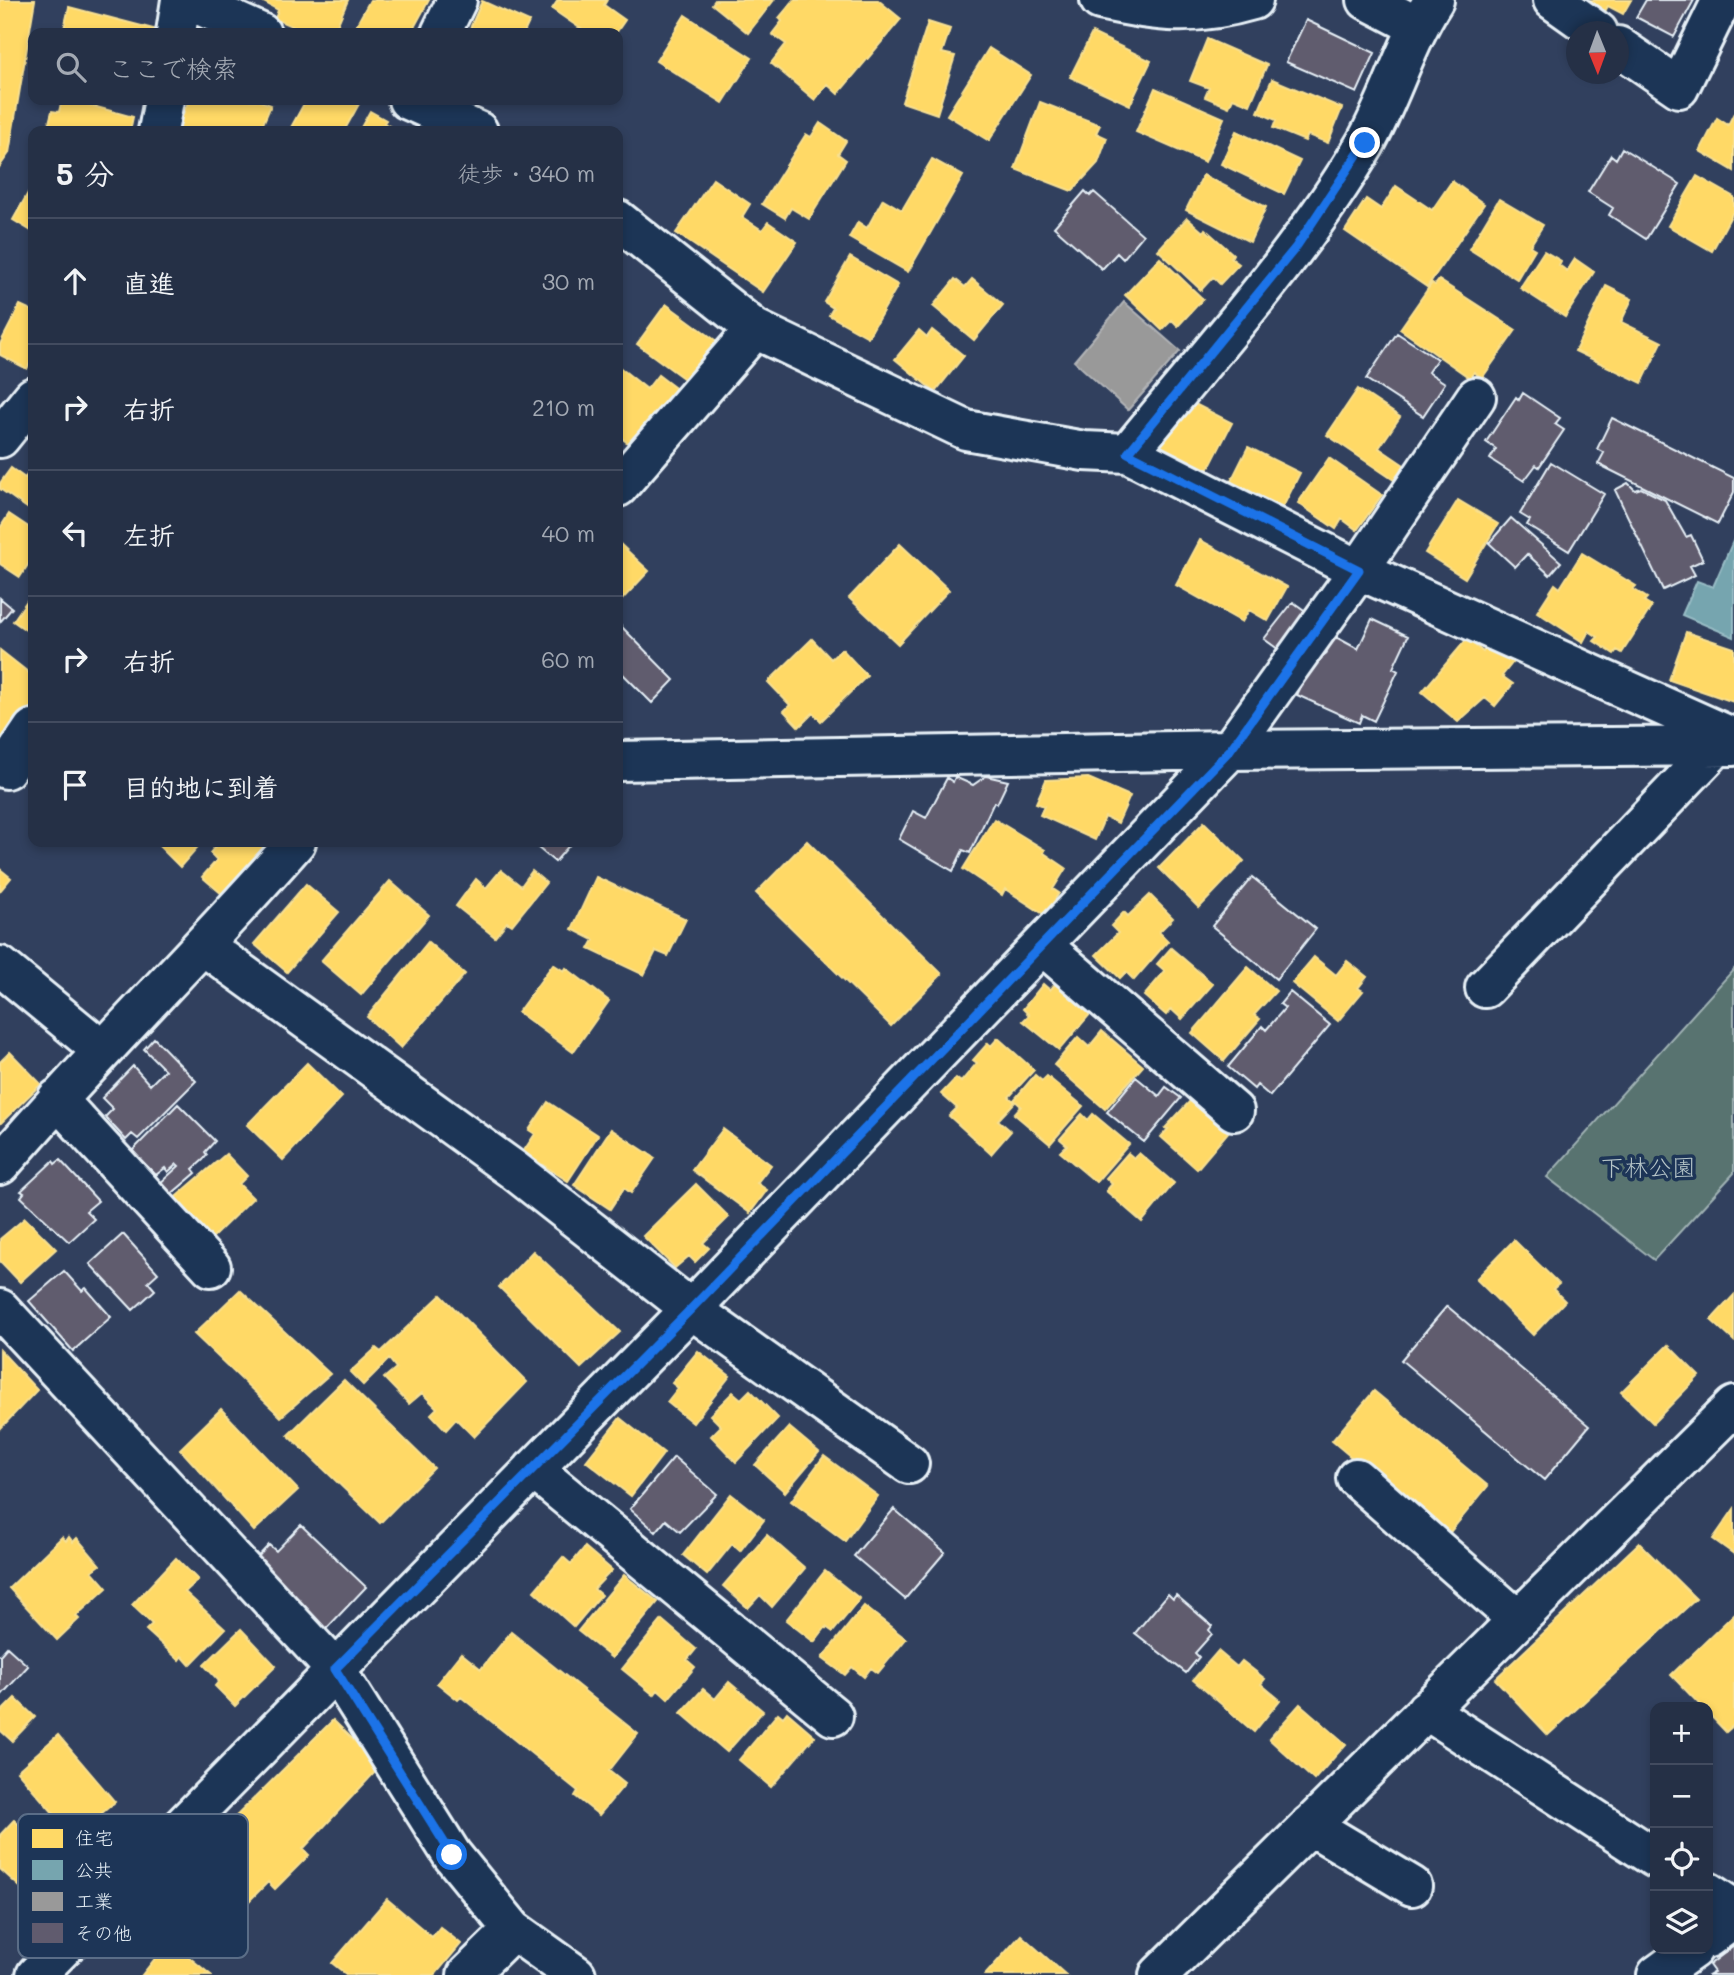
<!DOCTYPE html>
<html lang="ja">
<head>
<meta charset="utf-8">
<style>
  body { margin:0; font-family:Mali,"Klee One",sans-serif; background:#313c51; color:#f1f3f6 }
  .controls { position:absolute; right:21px; bottom:21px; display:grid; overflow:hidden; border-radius:14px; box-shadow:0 4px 10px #0003 }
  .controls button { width:63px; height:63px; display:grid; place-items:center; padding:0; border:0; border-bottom:2px solid #424b5f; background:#253046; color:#f1f3f6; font:35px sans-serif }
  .compass { position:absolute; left:1566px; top:21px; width:63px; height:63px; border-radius:50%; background:#253046; box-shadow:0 4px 10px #0003; rotate:179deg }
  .stop { position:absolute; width:21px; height:21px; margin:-16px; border:5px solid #1a73e8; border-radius:50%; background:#fff }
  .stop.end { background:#1a73e8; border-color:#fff; box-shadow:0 2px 7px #0008 }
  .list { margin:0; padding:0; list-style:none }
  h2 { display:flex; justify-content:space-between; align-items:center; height:91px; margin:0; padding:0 28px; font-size:30px }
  h2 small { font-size:23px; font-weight:400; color:#a3a9b3 }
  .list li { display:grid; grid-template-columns:46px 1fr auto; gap:21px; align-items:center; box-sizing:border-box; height:126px; padding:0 28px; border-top:2px solid #424b5f }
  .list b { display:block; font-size:26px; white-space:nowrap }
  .list em { font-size:23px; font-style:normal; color:#a3a9b3 }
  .icon { flex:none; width:38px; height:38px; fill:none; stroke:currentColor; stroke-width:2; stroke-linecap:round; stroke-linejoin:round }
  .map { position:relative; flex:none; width:1734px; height:1975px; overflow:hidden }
  .search { position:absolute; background:#253046; box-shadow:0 4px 10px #0003; left:28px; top:28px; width:595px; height:77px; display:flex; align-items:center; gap:18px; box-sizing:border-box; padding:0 24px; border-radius:14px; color:#a3a9b3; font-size:26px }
  .panel { position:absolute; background:#253046; box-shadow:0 4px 10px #0003; left:28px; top:126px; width:595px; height:721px; border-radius:14px }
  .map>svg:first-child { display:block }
  .green { fill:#587370; stroke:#a0b2b4; stroke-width:2 }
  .homes { fill:#ffd966; stroke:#f8e092; stroke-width:2 }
  .public { fill:#76a5af; stroke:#98bcc5; stroke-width:2 }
  .industry { fill:#999; stroke:#b1b3b6; stroke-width:2 }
  .building { fill:#605b6e; stroke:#e8f1f8; stroke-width:2 }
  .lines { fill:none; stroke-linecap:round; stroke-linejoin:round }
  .minor-casing { stroke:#e8f1f8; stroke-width:44 }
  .minor { stroke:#1d3557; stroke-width:38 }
  .route { stroke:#1a73e8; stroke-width:9 }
  .labels { text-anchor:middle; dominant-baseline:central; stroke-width:7; stroke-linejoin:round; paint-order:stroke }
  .park-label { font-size:24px; fill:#b6c5c8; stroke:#1d3557 }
  .key { fill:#1d3557; stroke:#5a6d87; stroke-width:2 }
  .key-label { font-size:19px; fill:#e8f1f8 }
</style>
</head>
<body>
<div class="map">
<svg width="1734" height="1975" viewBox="0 0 1734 1975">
  <rect width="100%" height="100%" fill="#31405e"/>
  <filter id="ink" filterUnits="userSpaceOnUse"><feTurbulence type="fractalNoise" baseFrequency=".0143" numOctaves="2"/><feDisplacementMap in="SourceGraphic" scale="14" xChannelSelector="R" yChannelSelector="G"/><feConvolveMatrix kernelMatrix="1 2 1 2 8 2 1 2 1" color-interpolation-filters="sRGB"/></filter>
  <g filter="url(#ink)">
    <!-- green -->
    <path class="green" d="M1734,969V1173L1654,1260L1547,1177Z"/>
    <!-- homes -->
    <path class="homes" d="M0,0H35L9,153L0,166Z
      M260,0H348L334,33H308L275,19L278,10Z
      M370,0H429L411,33H352Z
      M558,0H607L604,5L625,20L616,33H587L552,9Z
      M715,0H774L748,33L712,4Z
      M794,0H878L901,19L838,94L827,84L815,100L771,63L786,44L772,34L782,21L779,18Z
      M1581,0H1631L1623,14L1608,6L1602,17Z
      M482,1L529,22L524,33H468Z
      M69,7L157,30L156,33H63Z
      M685,15L752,58L723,103L656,61Z
      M928,22L950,29L942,53L955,56L937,114L902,102Z
      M1092,33L1151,61L1130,105L1070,77Z
      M1207,39L1267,65L1250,105L1233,98L1229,107L1205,97L1209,88L1190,81Z
      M989,48L1031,75L989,141L947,115Z
      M1272,79L1342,108L1328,143L1308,135L1305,141L1273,128L1276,120L1258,112Z
      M1155,88L1224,118L1205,162L1136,132Z
      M49,100H83L82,103L133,117L130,131H47L52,111L59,112L61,103Z
      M189,100H258L271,105L260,131H176Z
      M306,100H350L359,104L344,131H289Z
      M1040,102L1100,125L1096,133L1107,138L1098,163L1072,191L1015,169Z
      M370,111L386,120L384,123L398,131H359Z
      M1734,113V171L1700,151L1717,118L1728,125Z
      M820,123L846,141L838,154L846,160L809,219L791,208L785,218L762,204L806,134L811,137Z
      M1236,131L1300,161L1284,194L1221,164Z
      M932,159L963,176L908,272L849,238L858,222L867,228L883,199L902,210Z
      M1203,175L1266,207L1250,242L1186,210Z
      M1697,176L1734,197V210L1712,251L1668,226Z
      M713,179L750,204L742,217L762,230L768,222L797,242L763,292L676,233Z
      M1452,181L1484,204L1427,287L1345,231L1366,199L1381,209L1396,186L1432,210Z
      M33,184V232L13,220Z
      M1499,199L1543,225L1530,246L1535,249L1517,279L1469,249Z
      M1187,218L1203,232L1205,229L1233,254L1231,258L1239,264L1220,284L1213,277L1201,290L1158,250Z
      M1544,251L1561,261L1559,265L1567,271L1575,259L1594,272L1565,317L1520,288Z
      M850,257L898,285L868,337L829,315L833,308L824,302Z
      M1160,258L1203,299L1178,326L1172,320L1162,330L1125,295Z
      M955,279L965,287L972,279L1003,305L974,340L933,306Z
      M1439,280L1516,330L1482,378L1474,372L1470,378L1400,329L1432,283L1435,285Z
      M1606,286L1632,299L1621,322L1662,342L1642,383L1575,351Z
      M666,304L719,343L690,383L637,344Z
      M20,305L33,311V357L27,369L0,355V344Z
      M919,330L927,337L932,330L964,356L935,392L895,359Z
      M618,366L647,389L658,375L683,394L635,449L618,435Z
      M1358,389L1400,417L1379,448L1404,465L1394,480L1327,435Z
      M1189,401L1232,423L1205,476L1158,452L1182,403Z
      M1248,447L1300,473L1281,511L1229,485Z
      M1329,458L1382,495L1357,530L1342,519L1336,529L1298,503Z
      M11,468L25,478L31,469L33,470V512L0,489V483Z
      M1458,500L1498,524L1465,578L1425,553Z
      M9,514L33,530V557L20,577L0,564V528Z
      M1200,540L1287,587L1268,621L1249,610L1242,622L1176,585Z
      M618,542L649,571L618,604Z
      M900,544L949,590L898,644L849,598Z
      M1582,553L1636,586L1633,589L1647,598L1644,601L1652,606L1622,653L1617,650L1614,654L1594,641L1598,637L1589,631L1583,642L1537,612L1555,584L1560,588Z
      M33,592V635L13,621Z
      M1686,632L1734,648V702L1669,680Z
      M812,639L831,659L842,649L867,676L821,721L813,713L799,727L784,711L790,705L768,682Z
      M1467,639L1483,652L1490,643L1513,662L1502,676L1513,684L1495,706L1485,698L1458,722L1422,692Z
      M0,650L33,676V705L4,741L0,738Z
      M1088,778L1130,796L1118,823L1105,817L1095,840L1040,815L1044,806L1036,803L1046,780Z
      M994,819L1045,850L1044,853L1066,868L1053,889L1059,893L1045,915L1005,889L1002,895L963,869Z
      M1204,822L1244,861L1199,908L1159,868Z
      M807,841L942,974L891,1026L756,893Z
      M155,842H202L180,867Z
      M219,842H278L229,900L202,877L217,860L210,853Z
      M0,869L11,878L0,891Z
      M501,870L521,886L532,871L546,883L512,925L507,922L495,937L456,906L476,879L486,888Z
      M596,877L686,919L668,956L656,951L644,975L589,949L594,940L572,929Z
      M390,881L429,915L361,995L321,961Z
      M306,884L339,912L287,972L254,944Z
      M1150,895L1173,918L1159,932L1168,941L1134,980L1126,972L1120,978L1096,955L1118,933L1111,926L1124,912L1128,916Z
      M428,942L465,974L401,1048L367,1017Z
      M1171,948L1213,984L1182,1019L1171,1009L1166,1015L1144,996L1165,971L1157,964Z
      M1314,957L1336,975L1347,961L1367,977L1358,988L1363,991L1338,1021L1292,983Z
      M553,964L564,971L566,968L609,1001L573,1052L518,1012Z
      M1248,967L1276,991L1254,1015L1260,1019L1224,1061L1192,1033Z
      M1056,983L1091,1013L1059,1050L1023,1021L1029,1015L1023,1009L1043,984L1050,990Z
      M1102,1031L1143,1066L1105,1109L1054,1065L1078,1037L1089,1047Z
      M998,1038L1034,1070L1009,1097L1015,1102L998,1120L1011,1131L991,1154L949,1116L957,1108L941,1094L956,1078L961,1082L977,1063L973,1060L988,1043L991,1046Z
      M10,1052L41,1084L0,1124V1062Z
      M307,1063L342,1097L283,1160L247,1125Z
      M1035,1075L1042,1081L1047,1076L1083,1106L1050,1144L1014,1114L1021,1106L1014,1100Z
      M1192,1099L1229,1131L1197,1169L1161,1137L1168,1129L1165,1128Z
      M548,1102L598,1135L568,1181L523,1152L535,1134L529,1130Z
      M1082,1114L1088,1120L1093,1114L1129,1144L1096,1182L1060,1152L1067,1145L1060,1139Z
      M611,1129L655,1158L631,1193L624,1188L610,1209L574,1185Z
      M723,1129L771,1165L757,1183L767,1190L750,1213L692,1170Z
      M1128,1153L1134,1158L1139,1153L1174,1183L1142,1222L1106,1191L1112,1184L1106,1178Z
      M226,1154L247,1176L239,1184L253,1198L209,1241L171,1201Z
      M696,1184L729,1217L703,1243L709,1248L695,1262L689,1256L675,1268L643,1236Z
      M25,1218L56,1249L20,1282L0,1261V1239Z
      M1514,1240L1559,1284L1553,1289L1565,1301L1533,1335L1476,1279Z
      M533,1251L620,1332L581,1368L499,1287Z
      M240,1290L330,1374L281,1417L194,1334Z
      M441,1295L527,1382L474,1437L456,1419L446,1430L431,1414L437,1408L422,1393L409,1404L384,1378L396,1368L389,1359L363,1385L350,1372L376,1348L381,1352Z
      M1734,1295V1341L1711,1320Z
      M1668,1345L1699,1376L1653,1423L1621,1392Z
      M0,1350L37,1390L0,1429Z
      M698,1351L730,1376L693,1423L667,1402L678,1388L672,1383Z
      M344,1380L434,1468L380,1523L288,1435Z
      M750,1390L778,1418L736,1462L711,1436L721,1426L710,1415L733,1392L741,1399Z
      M1374,1391L1488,1486L1446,1537L1332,1441Z
      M221,1409L298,1490L254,1531L180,1449Z
      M620,1418L664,1453L631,1496L586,1461Z
      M789,1427L819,1452L785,1492L755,1465Z
      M824,1456L878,1496L845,1541L791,1501Z
      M731,1494L764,1520L740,1551L732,1544L707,1575L683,1555Z
      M1734,1509V1554L1713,1539Z
      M767,1535L805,1568L772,1607L760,1595L748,1608L723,1586Z
      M62,1537L66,1541L69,1537L73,1542L77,1538L100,1565L92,1571L107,1588L76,1616L79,1619L57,1640L9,1588Z
      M1639,1543L1696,1599L1548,1735L1495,1679Z
      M585,1547L612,1570L594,1589L601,1595L574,1627L534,1591L563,1557L571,1564Z
      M176,1558L198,1580L185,1592L225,1629L190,1665L182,1656L179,1660L146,1630L152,1624L132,1605Z
      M825,1571L860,1599L833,1632L826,1627L814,1642L786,1620Z
      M624,1575L658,1602L612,1658L578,1631Z
      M864,1606L906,1639L878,1673L871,1668L864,1677L852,1667L845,1675L822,1658Z
      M1734,1614V1725L1726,1732L1708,1713V1707H1702L1671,1675Z
      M662,1620L696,1649L687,1660L695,1667L668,1699L658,1690L654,1695L622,1669Z
      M241,1629L276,1666L235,1706L215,1686L219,1681L204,1665Z
      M511,1632L638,1734L609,1771L625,1784L599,1815L575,1796L578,1791L461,1697L458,1700L437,1683L461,1653L481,1669Z
      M1218,1651L1237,1667L1242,1661L1265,1679L1261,1684L1280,1700L1254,1732L1193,1680Z
      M729,1682L763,1711L727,1752L681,1713L703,1689L715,1699Z
      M15,1698L35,1717L12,1741L0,1730V1713Z
      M1300,1704L1346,1744L1314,1780L1269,1739Z
      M787,1712L815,1736L771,1787L739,1760L778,1713L783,1717Z
      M333,1720L367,1753L376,1771L303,1849L309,1855L275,1889L268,1882L237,1913L188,1864Z
      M58,1735L115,1802L74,1837L17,1771Z
      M14,1820L72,1873L66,1880L71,1884L47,1911L0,1869V1835Z
      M387,1899L432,1937L440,1927L461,1944L435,1975H347L332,1963Z
      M1021,1935L1066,1975H985Z
      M169,1941L211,1975H142Z"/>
    <!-- public -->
    <path class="public" d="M1734,539V637L1682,615L1697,581L1713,587Z"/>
    <!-- industry -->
    <path class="industry" d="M1124,302L1180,351L1128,410L1074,361Z"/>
    <!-- building -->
    <path class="building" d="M1646,0H1694L1674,37L1636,17Z
      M1306,20L1375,53L1357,93L1286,62Z
      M1622,148L1680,184L1646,239L1609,215L1613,208L1588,192L1611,155L1616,159Z
      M1085,191L1090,196L1094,192L1143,235L1123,259L1117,253L1102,269L1054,227Z
      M1397,333L1437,359L1428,372L1445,383L1423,416L1366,379Z
      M1523,393L1560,418L1555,424L1564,430L1539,467L1536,465L1524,481L1490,459L1496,449L1486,442L1516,397L1519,400Z
      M1612,418L1734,478V492L1718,524L1598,464L1604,453L1597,449Z
      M1551,462L1604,494L1569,551L1527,525L1530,520L1520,514Z
      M1628,483L1635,490L1641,488L1665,500L1686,537L1691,535L1703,560L1690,566L1695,575L1663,590L1615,490Z
      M1511,518L1561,562L1550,575L1527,554L1515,567L1489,543Z
      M0,598L12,608L0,622Z
      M1293,602L1311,615L1282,652L1264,639Z
      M1372,619L1408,636L1393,668L1398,671L1374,721L1362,715L1359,723L1297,695L1317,652L1325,655L1334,636L1358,649Z
      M620,625L674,680L652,703L618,669Z
      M986,776L1008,781L997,804L994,802L970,853L963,850L953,871L899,839L913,811L926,818L947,778L953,782L955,777L973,785Z
      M531,842H572L555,862Z
      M1252,877L1316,929L1276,979L1212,926Z
      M1290,992L1330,1025L1270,1096L1257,1085L1254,1089L1228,1067L1262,1026L1266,1030L1285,1008L1280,1004Z
      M154,1038L196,1081L138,1139L132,1134L126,1140L105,1117L113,1109L102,1098L133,1066L150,1085L165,1070L144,1049Z
      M1136,1077L1159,1096L1166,1087L1181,1098L1144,1142L1107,1112Z
      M178,1104L215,1141L205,1152L207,1155L203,1160L193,1169L196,1173L169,1196L159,1184L179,1166L177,1164L168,1172L165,1168L156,1175L132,1151Z
      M60,1160L98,1201L86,1211L94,1219L69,1242L21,1197L24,1193L21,1191L53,1161L55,1164Z
      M123,1234L158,1273L148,1282L155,1290L133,1310L90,1264Z
      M64,1271L82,1291L86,1288L111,1317L73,1351L29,1301Z
      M1447,1306L1589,1426L1544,1480L1401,1360Z
      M674,1457L717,1494L680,1532L666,1520L656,1532L630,1509Z
      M894,1509L945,1552L905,1599L854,1556Z
      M301,1525L366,1587L326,1629L252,1563L269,1545L276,1551Z
      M1168,1594L1173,1599L1176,1595L1212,1626L1209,1630L1212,1634L1195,1653L1199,1657L1186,1673L1135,1633Z
      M7,1647L28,1666L0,1697V1655Z
      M1734,1946V1975H1709L1714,1972L1709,1965Z"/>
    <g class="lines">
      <!-- minor casing -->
      <g class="minor-casing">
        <path id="minor" d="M188,0L261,33
          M1100,0C1158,13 1195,17 1253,0
          M1367,0L1417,26
          M1553,0L1598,32
          M176,33L181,0
          M441,33L457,0
          M1618,46L1679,88L1722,0
          M408,100L478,131
          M158,131L164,100
          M618,220L755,329L966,430L1084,451L1128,453L1359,570L1734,738
          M0,438L33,397
          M1128,453C1209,353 1299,256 1365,144C1391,98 1405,45 1434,0
          M618,487L755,329
          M618,761L1230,750L1734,746
          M6,769L33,729
          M1042,945L1234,1111
          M204,946L515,1171L691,1309L909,1464
          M0,966L103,1051
          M1485,988L1717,746
          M57,1099L211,1267
          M0,1165C95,1054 200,952 296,842
          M0,1309L335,1669L452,1855L513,1930L576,1975
          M533,1469L833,1716
          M1356,1478L1518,1620
          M1426,1710L1655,1858
          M1310,1825L1412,1886
          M1708,1892L1734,1909
          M1708,1938L1734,1919
          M36,1975L691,1309L1230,750L1359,570L1476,397
          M467,1975L513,1930
          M1159,1975L1734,1406
          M1657,1975L1693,1949"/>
      </g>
      <!-- minor -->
      <use href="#minor" class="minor"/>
    </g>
  </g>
  <g class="lines" filter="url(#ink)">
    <!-- route -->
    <path class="route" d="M452,1855L335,1669L691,1309L1230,750L1359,570L1128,453L1296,247L1365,143"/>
  </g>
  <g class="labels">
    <!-- park labels -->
    <g class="park-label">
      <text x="1648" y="1166">下林公園</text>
    </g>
  </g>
  <!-- legend -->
  <rect x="18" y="1814" width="230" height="144" rx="10" class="key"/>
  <rect x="32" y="1829" width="31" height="19" fill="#ffd966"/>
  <rect x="32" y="1860" width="31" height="20" fill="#76a5af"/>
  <rect x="32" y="1892" width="31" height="19" fill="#999"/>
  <rect x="32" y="1923" width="31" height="20" fill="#605b6e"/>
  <g class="key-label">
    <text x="75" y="1845">住宅</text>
    <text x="75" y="1877">公共</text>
    <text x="75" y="1908">工業</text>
    <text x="75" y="1940">その他</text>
  </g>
</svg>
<div class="controls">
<button>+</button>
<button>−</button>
<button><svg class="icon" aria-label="locate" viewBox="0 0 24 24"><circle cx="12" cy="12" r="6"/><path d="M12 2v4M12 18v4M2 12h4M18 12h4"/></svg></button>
<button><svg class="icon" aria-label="layers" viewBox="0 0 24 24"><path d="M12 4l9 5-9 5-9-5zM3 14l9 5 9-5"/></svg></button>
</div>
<svg class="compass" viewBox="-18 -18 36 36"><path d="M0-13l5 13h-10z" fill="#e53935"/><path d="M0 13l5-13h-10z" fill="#a3a9b3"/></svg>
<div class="stop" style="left:452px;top:1855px"></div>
<div class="stop end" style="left:1365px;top:143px"></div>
<div class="search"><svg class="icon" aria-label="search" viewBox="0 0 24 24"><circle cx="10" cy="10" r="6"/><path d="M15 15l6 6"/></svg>ここで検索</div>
<section class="panel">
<h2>5 分<small>徒歩 · 340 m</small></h2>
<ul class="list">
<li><svg class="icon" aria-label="ahead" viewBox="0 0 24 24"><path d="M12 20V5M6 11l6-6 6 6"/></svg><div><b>直進</b></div><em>30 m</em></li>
<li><svg class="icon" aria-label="right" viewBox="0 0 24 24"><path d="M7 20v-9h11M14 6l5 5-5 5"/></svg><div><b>右折</b></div><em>210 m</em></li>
<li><svg class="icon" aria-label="left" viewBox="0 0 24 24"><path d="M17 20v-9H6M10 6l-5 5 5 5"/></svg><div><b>左折</b></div><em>40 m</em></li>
<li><svg class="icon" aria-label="right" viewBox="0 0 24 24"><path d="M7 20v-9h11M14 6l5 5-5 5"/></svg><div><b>右折</b></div><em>60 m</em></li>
<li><svg class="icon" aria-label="arrive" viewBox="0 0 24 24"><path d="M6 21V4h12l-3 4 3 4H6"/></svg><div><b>目的地に到着</b></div></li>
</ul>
</section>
</div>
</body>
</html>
